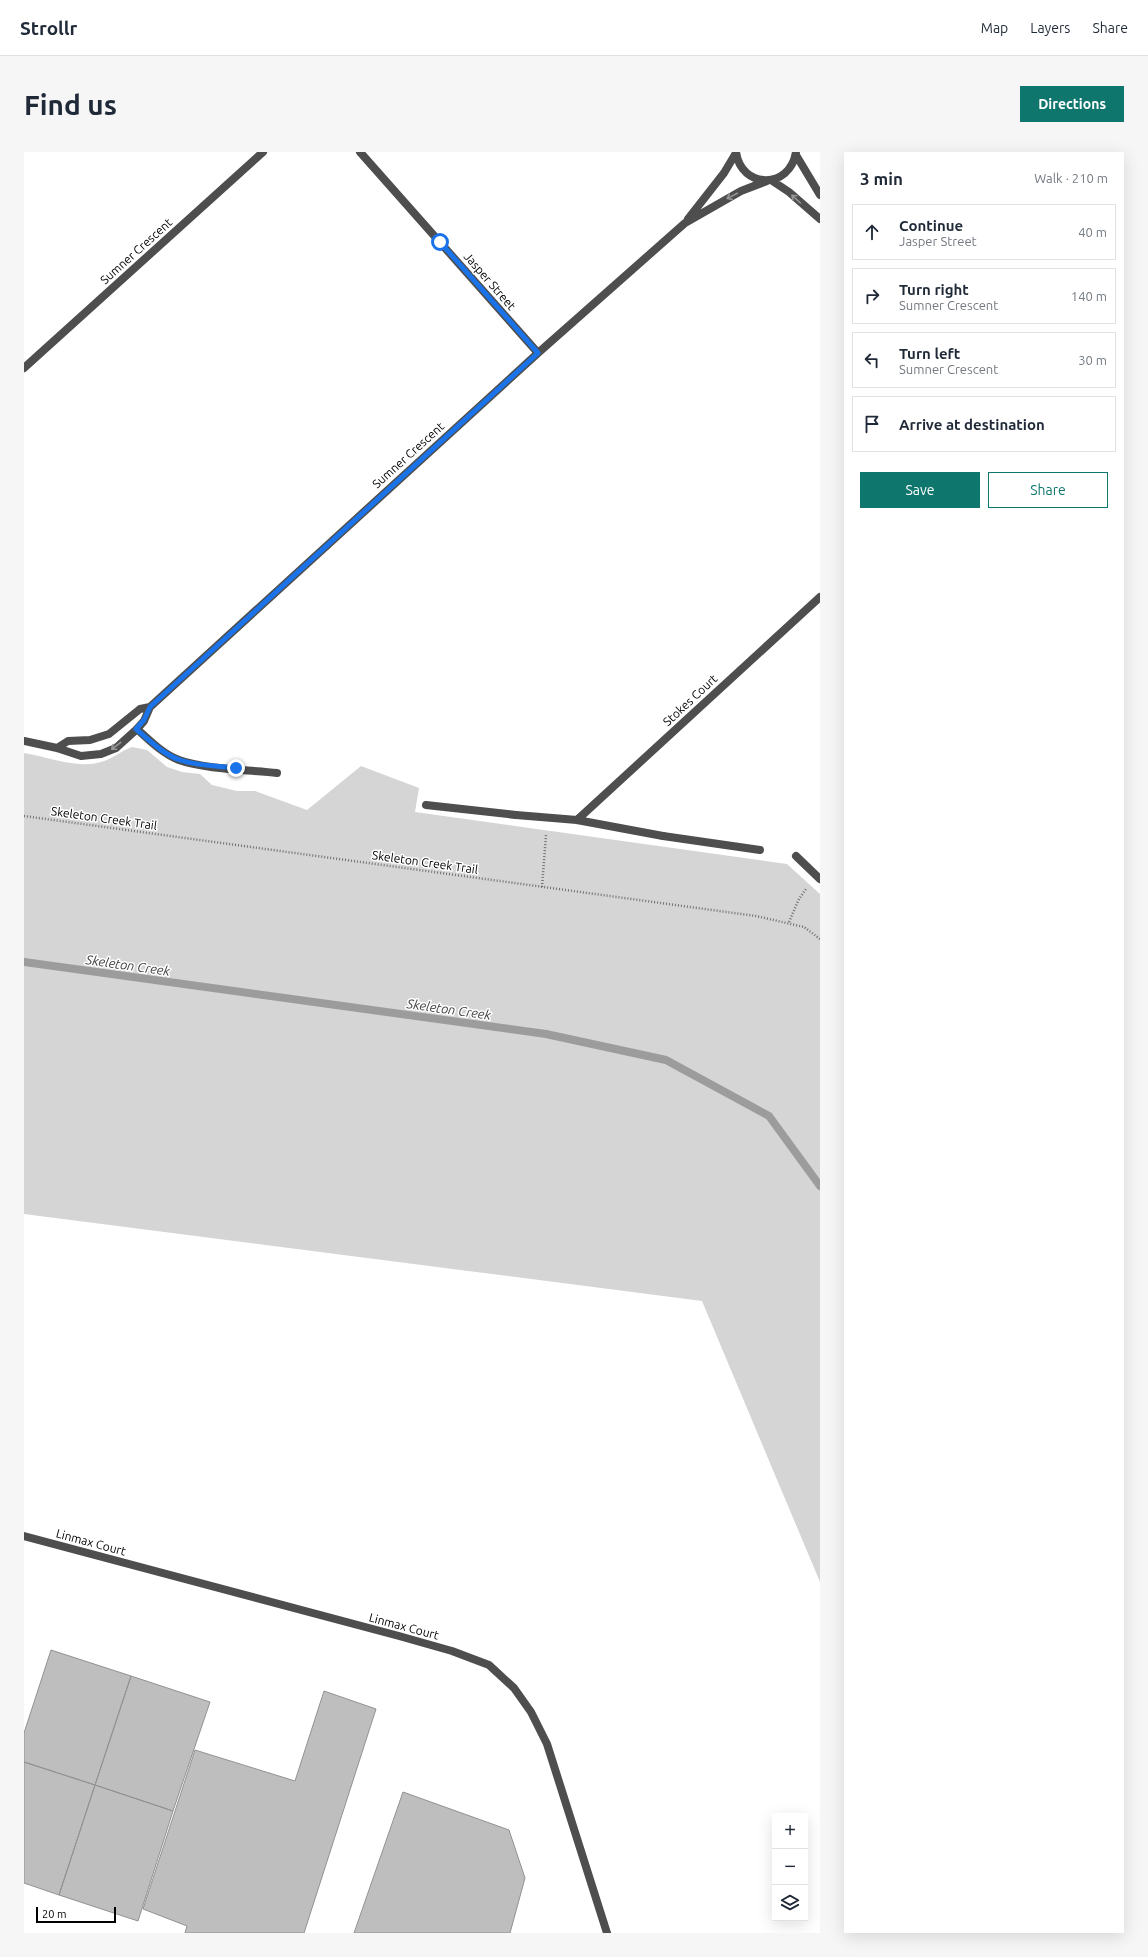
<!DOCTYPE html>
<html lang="en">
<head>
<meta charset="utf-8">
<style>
  body { margin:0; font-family:Ubuntu,sans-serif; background:#f6f6f7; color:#1f2937 }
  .controls { position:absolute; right:12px; bottom:12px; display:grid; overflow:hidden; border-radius:0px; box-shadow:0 4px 16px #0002 }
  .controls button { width:36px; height:36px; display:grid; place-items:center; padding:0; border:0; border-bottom:1px solid #e0e1e3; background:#fff; color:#1f2937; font:20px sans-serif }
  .scale { position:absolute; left:12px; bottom:10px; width:80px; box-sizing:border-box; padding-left:4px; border:2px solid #000; border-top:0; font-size:11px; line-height:14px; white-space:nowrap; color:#000; -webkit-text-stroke:3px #fff; paint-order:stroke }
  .stop { position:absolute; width:12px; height:12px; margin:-9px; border:3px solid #1a73e8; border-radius:50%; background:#fff }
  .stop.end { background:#1a73e8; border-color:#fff; box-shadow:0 1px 4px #0008 }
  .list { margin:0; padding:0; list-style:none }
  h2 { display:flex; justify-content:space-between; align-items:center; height:52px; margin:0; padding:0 16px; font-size:17px }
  h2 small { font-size:13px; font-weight:400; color:#747a83 }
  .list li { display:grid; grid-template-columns:26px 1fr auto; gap:12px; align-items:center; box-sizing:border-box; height:56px; margin:0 8px 8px; padding:0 8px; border:1px solid #e0e1e3; border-radius:0px }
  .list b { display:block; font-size:15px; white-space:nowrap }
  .list p { margin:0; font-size:13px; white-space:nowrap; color:#747a83 }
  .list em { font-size:13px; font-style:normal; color:#747a83 }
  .actions { display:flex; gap:8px; padding:12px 16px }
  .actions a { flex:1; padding:9px 0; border:1px solid #0f766e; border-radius:0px; text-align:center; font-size:14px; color:#0f766e }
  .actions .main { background:#0f766e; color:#fff }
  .icon { flex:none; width:22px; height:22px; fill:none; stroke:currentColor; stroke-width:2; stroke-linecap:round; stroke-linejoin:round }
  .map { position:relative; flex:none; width:796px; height:1781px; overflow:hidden; border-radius:0px }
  header { display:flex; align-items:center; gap:24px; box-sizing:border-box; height:56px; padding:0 20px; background:#fff; border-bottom:1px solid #e0e1e3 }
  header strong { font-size:19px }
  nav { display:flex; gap:22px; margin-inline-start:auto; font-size:14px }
  .intro { display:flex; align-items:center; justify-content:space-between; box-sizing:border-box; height:96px; padding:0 24px }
  h1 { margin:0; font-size:28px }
  .button { padding:10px 18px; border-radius:0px; background:#0f766e; color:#fff; font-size:14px; font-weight:700 }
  main { display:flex; gap:24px; padding:0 24px }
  aside { flex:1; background:#fff; border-radius:0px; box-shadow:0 4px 16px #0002 }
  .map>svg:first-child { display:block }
  .green { fill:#d5d5d5 }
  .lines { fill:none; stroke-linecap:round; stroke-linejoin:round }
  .stream { stroke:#9c9c9c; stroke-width:8 }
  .building { fill:#bebebe; stroke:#929292 }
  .path { stroke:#707070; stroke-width:2.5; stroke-dasharray:1 2; stroke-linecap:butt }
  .lane { stroke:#4e4e4e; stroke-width:8 }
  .street { stroke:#4e4e4e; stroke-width:8 }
  .oneway { stroke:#959595 }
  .route { stroke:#1a73e8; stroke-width:5 }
  .labels { text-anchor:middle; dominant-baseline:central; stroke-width:3; stroke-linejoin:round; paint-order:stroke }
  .street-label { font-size:12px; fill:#000; stroke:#fff }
  .water-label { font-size:13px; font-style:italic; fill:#3d3d3d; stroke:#fff }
</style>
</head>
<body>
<header>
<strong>Strollr</strong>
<nav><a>Map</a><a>Layers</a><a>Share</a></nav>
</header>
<div class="intro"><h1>Find us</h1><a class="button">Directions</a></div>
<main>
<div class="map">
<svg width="796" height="1781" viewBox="0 0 796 1781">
  <rect width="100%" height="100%" fill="#fff"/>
  <!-- green -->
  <path class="green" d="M108,595L123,598L143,615L158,620L176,622L188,633L213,639H231L283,658L337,614L395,636L391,660L763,712L796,742V1430L678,1149L0,1062V601C25,605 52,617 77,610C88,607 97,599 108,595Z"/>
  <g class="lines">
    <!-- stream -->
    <path class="stream" d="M0,810L522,882L642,908L745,964L796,1034"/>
  </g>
  <!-- building -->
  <path class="building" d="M27,1498L107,1524L71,1633L0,1610V1581Z
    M107,1524L186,1550L149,1659L71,1633Z
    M300,1539L352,1557L280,1781H161L163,1774L119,1757L171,1598L271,1629Z
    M0,1610L71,1633L35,1743L0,1731Z
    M71,1633L149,1659L114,1769L35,1743Z
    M379,1640L485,1678L501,1726L486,1781H330Z"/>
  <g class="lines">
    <!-- path -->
    <path class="path" d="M0,664L732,764L780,775L796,787
      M518,735L522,683
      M765,770L775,747L782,737"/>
    <!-- lane -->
    <path class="lane" d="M113,577C125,588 139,602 155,608C179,617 226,618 253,621
      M402,653L492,663
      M639,684L736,698
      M772,704L796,727"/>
    <!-- street -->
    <path class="street" d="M336,0L514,201
      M712,0C717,37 766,38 772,0
      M772,3L796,43
      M747,28L765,40L796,67
      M664,67L700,21L712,1
      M0,216L239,0
      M0,589L33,596L57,604L77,602L92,596L113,577L120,569L126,555
      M33,596L44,589L66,588L85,582L116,557L126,555L514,201L661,71L717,39L743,29
      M492,663L553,668L639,684
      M553,668L796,445
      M0,1384L375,1484L428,1499L465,1513L490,1536L507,1560L523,1592L583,1781"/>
  </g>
  <!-- one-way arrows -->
  <defs><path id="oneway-shaft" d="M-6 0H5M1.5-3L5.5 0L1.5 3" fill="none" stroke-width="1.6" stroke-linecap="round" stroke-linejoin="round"/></defs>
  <g class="oneway">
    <use href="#oneway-shaft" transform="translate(708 44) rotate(152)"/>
    <use href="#oneway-shaft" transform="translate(772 47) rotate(-138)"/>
    <use href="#oneway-shaft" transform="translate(92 594) rotate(143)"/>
  </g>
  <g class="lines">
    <!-- route -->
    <path class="route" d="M212,616C194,614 174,614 156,608C140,603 125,588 112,577L120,568L126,555L514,201L416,90"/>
  </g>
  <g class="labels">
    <!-- street labels -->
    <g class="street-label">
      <text transform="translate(112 99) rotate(-42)">Sumner Crescent</text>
      <text transform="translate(466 129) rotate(49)">Jasper Street</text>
      <text transform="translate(384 303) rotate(-42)">Sumner Crescent</text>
      <text transform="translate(666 548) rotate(-43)">Stokes Court</text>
      <text transform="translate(80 666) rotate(8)">Skeleton Creek Trail</text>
      <text transform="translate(401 710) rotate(8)">Skeleton Creek Trail</text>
      <text transform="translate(67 1390) rotate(15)">Linmax Court</text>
      <text transform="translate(380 1474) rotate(15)">Linmax Court</text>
    </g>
    <!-- water labels -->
    <g class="water-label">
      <text transform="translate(104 813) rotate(8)">Skeleton Creek</text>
      <text transform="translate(425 857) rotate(8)">Skeleton Creek</text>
    </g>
  </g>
</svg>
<div class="controls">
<button>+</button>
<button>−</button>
<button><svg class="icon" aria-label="layers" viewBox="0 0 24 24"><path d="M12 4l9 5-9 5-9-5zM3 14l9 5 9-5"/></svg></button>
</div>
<div class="scale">20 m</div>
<div class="stop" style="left:416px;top:90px"></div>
<div class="stop end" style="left:212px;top:616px"></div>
</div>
<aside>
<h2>3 min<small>Walk · 210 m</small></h2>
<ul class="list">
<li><svg class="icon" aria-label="ahead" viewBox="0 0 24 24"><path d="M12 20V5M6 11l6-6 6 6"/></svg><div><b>Continue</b><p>Jasper Street</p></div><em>40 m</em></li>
<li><svg class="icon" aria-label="right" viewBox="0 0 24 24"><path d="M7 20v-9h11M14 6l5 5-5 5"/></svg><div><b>Turn right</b><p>Sumner Crescent</p></div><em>140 m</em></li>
<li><svg class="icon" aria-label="left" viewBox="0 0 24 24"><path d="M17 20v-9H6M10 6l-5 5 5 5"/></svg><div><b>Turn left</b><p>Sumner Crescent</p></div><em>30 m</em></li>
<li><svg class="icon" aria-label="arrive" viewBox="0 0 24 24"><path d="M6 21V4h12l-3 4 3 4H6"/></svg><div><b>Arrive at destination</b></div></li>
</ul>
<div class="actions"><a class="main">Save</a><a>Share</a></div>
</aside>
</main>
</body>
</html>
